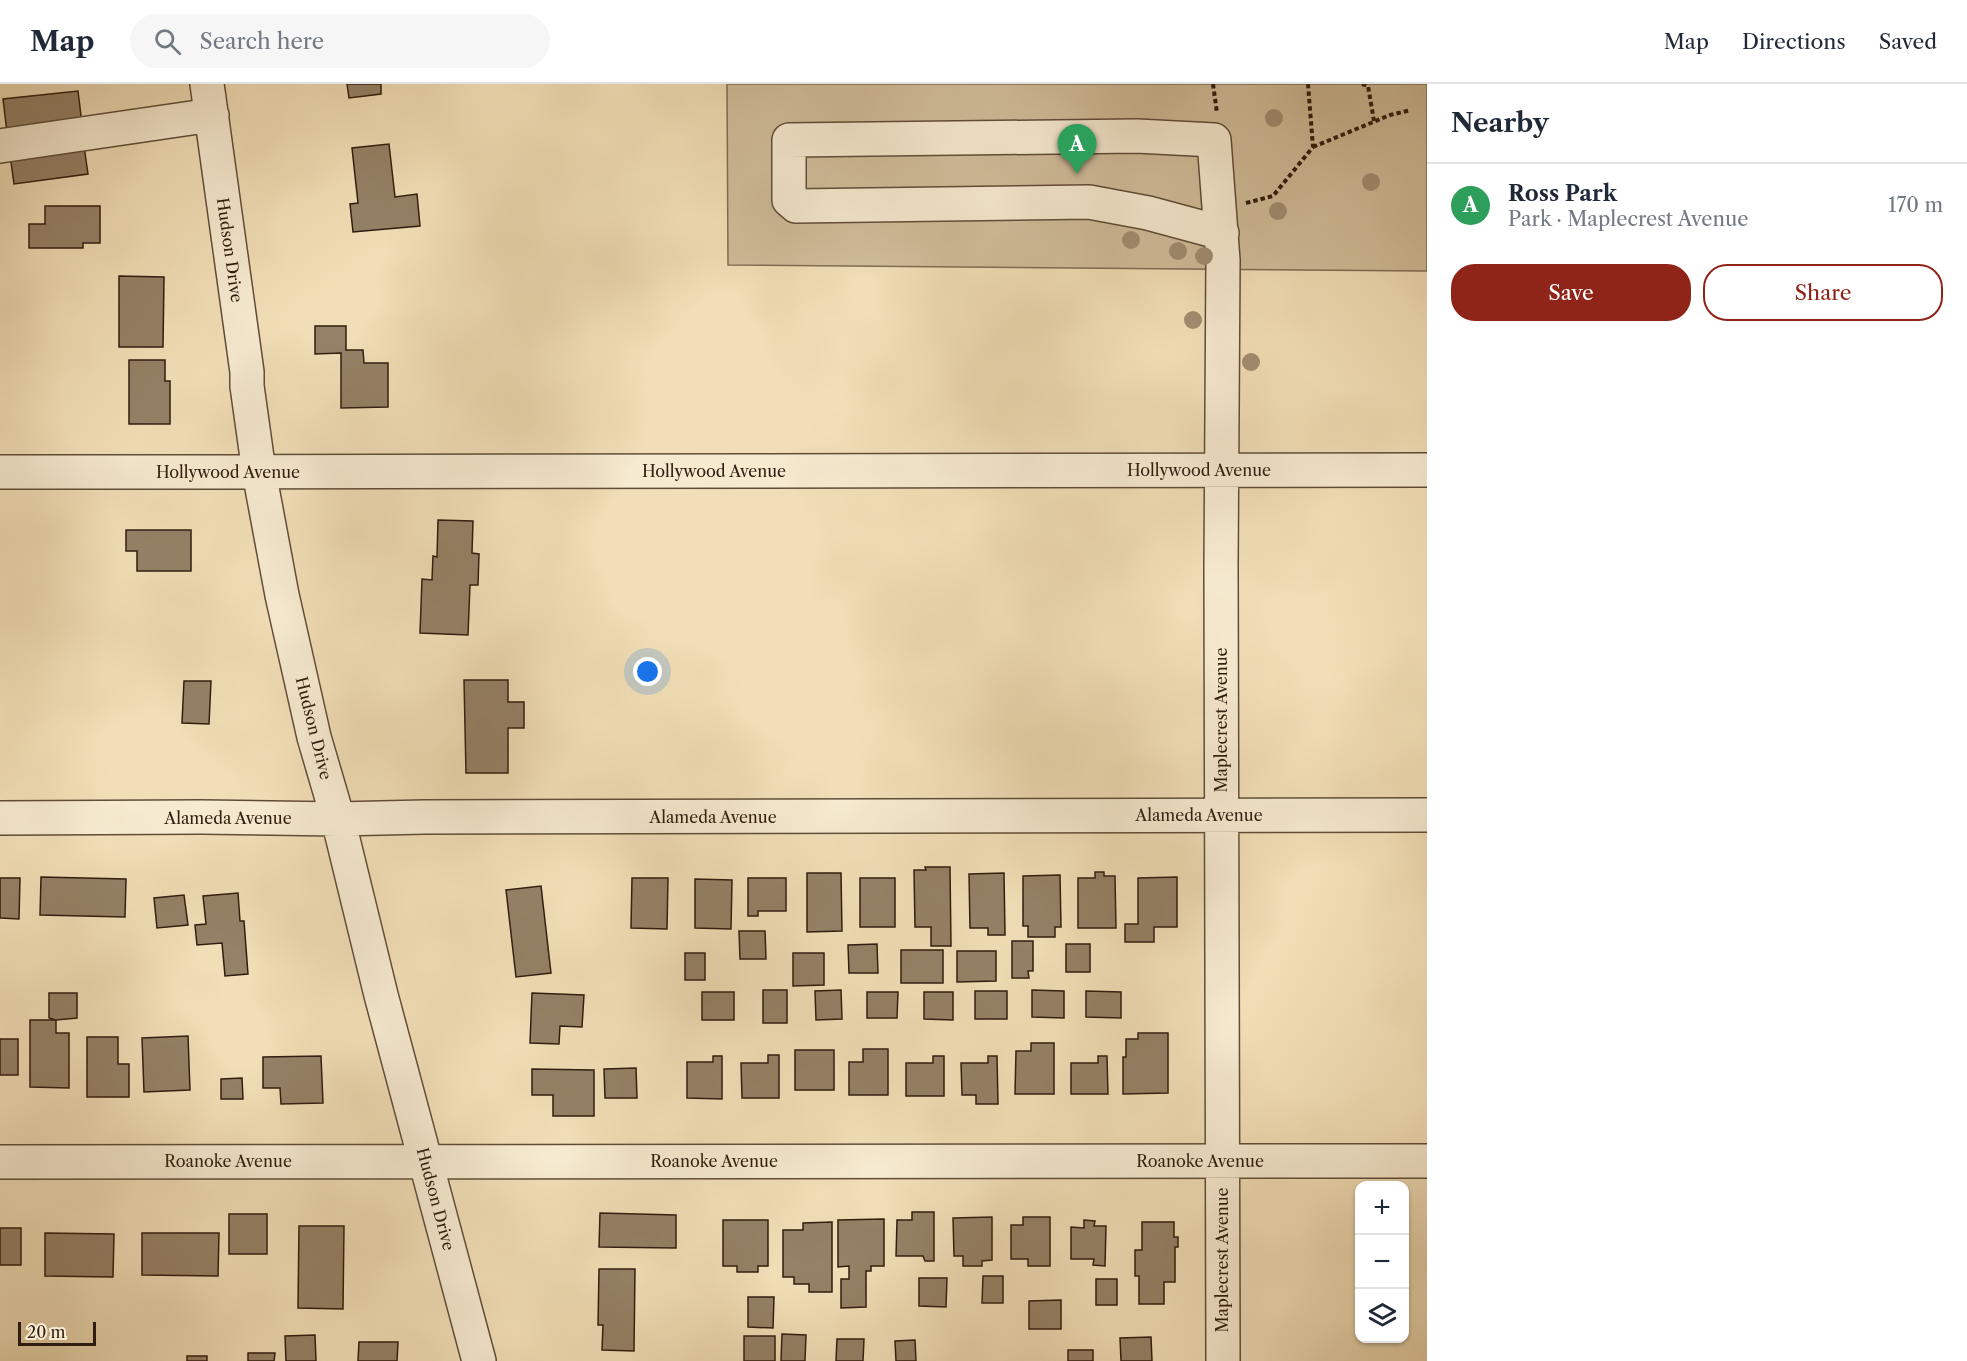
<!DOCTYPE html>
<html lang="en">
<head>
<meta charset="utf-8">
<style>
  body { margin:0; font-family:"Libre Caslon Text",serif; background:#f6f6f7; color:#1f2937 }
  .controls { position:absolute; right:18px; bottom:18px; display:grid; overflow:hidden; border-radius:12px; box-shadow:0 2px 4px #0004 }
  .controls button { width:54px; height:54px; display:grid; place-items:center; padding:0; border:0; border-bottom:2px solid #e0e1e3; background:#fff; color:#1f2937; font:30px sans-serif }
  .scale { position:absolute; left:18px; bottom:15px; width:78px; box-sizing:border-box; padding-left:6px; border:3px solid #301d0f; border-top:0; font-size:16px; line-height:21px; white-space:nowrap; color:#301d0f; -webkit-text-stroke:4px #f6ead0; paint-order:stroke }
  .you { position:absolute; left:648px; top:588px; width:21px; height:21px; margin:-15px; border:4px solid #fff; border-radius:50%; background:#1a73e8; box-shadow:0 0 0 9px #1a73e833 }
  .badge { display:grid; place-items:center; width:39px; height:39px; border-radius:50%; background:#8f2418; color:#fff; font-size:20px; font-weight:700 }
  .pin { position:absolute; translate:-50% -50px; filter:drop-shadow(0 2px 3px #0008) }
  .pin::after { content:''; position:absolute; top:32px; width:21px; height:18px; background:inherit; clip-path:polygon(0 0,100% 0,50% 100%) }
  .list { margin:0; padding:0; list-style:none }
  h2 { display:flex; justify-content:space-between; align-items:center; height:78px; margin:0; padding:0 24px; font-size:26px }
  h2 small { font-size:20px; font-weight:400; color:#747a83 }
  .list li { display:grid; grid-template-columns:39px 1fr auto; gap:18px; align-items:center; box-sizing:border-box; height:84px; padding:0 24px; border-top:2px solid #e0e1e3 }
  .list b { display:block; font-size:22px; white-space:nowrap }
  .list p { margin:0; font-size:20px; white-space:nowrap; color:#747a83 }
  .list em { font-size:20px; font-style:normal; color:#747a83 }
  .actions { display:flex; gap:12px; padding:18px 24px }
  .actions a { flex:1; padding:14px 0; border:2px solid #8f2418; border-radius:24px; text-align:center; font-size:21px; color:#8f2418 }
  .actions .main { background:#8f2418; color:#fff }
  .icon { flex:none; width:33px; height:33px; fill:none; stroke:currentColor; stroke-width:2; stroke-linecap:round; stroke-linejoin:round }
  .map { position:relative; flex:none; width:1427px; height:1277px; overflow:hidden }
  header { display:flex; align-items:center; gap:36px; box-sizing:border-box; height:84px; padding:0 30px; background:#fff; border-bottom:2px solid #e0e1e3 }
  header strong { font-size:28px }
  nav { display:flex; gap:33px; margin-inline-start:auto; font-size:21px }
  .search { width:420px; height:54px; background:#f6f6f7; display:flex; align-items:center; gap:15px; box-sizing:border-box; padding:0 21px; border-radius:33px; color:#747a83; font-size:22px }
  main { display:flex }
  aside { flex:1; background:#fff }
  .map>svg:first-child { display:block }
  .green { fill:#d0bd9a; stroke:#806d54; stroke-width:1.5 }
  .building { fill:#948166; stroke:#301d0f; stroke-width:1.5 }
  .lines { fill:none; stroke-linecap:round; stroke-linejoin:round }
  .minor-casing { stroke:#604d39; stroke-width:36 }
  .path { stroke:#301d0f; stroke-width:4; stroke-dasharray:4.5 3; stroke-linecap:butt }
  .minor { stroke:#f6ead0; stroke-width:33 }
  .tree { fill:#a18e71 }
  .labels { text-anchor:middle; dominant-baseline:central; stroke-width:4.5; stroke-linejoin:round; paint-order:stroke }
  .street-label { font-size:16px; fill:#301d0f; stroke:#f6ead0 }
</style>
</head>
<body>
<header>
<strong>Map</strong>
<div class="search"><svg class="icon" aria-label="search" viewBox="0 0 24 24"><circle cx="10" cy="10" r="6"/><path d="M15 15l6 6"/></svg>Search here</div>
<nav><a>Map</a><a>Directions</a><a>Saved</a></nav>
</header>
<main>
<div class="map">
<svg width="1427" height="1277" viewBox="0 0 1427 1277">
  <rect width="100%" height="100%" fill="#f1deb6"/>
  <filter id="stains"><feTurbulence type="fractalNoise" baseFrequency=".00333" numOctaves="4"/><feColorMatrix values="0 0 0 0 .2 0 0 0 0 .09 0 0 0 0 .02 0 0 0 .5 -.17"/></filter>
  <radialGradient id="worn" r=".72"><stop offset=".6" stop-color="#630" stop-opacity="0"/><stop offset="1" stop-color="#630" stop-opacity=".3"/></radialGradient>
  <!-- green -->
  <path class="green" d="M727,0H1427V187L728,181Z"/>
  <!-- building -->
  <path class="building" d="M347,0H381V10L349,14Z
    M78,7L82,40L7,48L3,15Z
    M83,55L88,90L14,100L9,64Z
    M389,60L395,113L417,110L420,142L353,148L350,120L358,119L352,64Z
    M45,122H100V159H83V164H29V140H45Z
    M119,192L164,193L163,263H119Z
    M315,242H346V266H363L364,279H388V323L341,324V269L315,270Z
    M129,276H165V297H170V340H129Z
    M438,436L473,437L472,469L479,470L478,501H470L468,551L420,549L422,495L432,496L433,472L437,473Z
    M126,446H191V487H137V467H126Z
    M464,596H508V618H524V644H508V689H466Z
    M184,597H211L209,640L182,639Z
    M925,783H950L951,862H931V843H915L914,786H926Z
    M1095,788H1104V792H1115L1116,844H1078V794H1095Z
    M807,789H841L842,847L807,848Z
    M1004,789L1005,851H988V844H970L969,790Z
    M1060,791L1061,843H1055V853H1028V842H1023V792Z
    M41,793L126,795L125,833L40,831Z
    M1177,793V843H1154V858H1125V840H1138V794Z
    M0,794H20L19,835L0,834Z
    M632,794H668L667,845L631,844Z
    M748,794H786V827H758V832H748Z
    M860,794H895V843H860Z
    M695,795L732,796L731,845L695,844Z
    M541,802L551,889L516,893L506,806Z
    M238,809L240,837H244L248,890L225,892L222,859L197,861L195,841L206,840L203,812Z
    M184,811L188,841L157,844L154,814Z
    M739,847H765L766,875H740Z
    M1012,857H1033V887H1028L1029,894H1012Z
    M877,860L878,889H849L848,861Z
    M1066,860H1090V888H1066Z
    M901,866H943V899H901Z
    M957,867H996V897L957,898Z
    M685,869H705V896H685Z
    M793,869H824V901L793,902Z
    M763,906H787V939H763Z
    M841,906L842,935L816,936L815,907Z
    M1032,906L1064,907V934L1032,933Z
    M975,907H1007V935H975Z
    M1086,907L1121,908V934L1086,933Z
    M702,908H734V936H702Z
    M867,908H898L897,934H867Z
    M924,908H953V936L924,935Z
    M49,909H77V934L56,936L49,934Z
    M532,909L584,911L582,943L560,942L559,960L530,959Z
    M30,936H56V949H69V1004L30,1003Z
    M1138,949H1168V1009L1123,1010V973H1126V955H1138Z
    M188,952L190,1006L144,1008L142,954Z
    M87,953H118V980H129V1013H87Z
    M0,955H18V991H0Z
    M1031,959H1054V1010H1015L1016,967H1031Z
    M863,965H888V1011H849V978H863Z
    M795,966H834V1006H795Z
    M768,971H779V1014H742L741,979H768Z
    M321,972L323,1019L281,1020L280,1004H263V973Z
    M713,972H722V1015L687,1014V978H713Z
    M933,972H944V1012H906V979H933Z
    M988,972H997L998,1020H976V1011H962L961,979H988Z
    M1098,972H1107L1108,1010H1071V979H1098Z
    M636,984L637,1014H605L604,985Z
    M532,985L594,986V1032H553V1011H532Z
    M242,994L243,1015H221V995Z
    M912,1128H934V1177H925L923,1172H896L897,1136H912Z
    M600,1129L676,1131V1164L599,1163Z
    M229,1130H267V1170H229Z
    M992,1133V1176L982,1177V1182H963V1172H954L953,1134Z
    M1023,1133H1050V1182H1028V1175H1011V1141H1023Z
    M884,1135V1182H871V1187H866V1223L841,1224V1195H849V1182L838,1183V1136Z
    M723,1136H768V1182H758V1188H737V1182H723Z
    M1084,1136L1095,1137L1094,1142H1106L1105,1182L1093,1181L1094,1175H1071V1143L1084,1144Z
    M832,1138V1208H809V1200H794V1193H783V1146H803V1139Z
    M1142,1138H1174V1153H1178V1163H1175V1198H1164V1220H1139V1192H1135V1166H1142Z
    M299,1142H344L343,1225L298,1224Z
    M0,1144H21V1181H0Z
    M45,1149L114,1150L113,1193L45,1192Z
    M142,1149H219L218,1192L142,1191Z
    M599,1185H635L634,1267L602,1266L603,1241H598Z
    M983,1192H1003V1219H982Z
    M919,1194H947L946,1223L919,1222Z
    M1096,1195H1117V1221H1096Z
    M748,1213H774L773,1244L748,1243Z
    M1061,1216V1245H1029V1217Z
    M782,1250L806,1251L805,1277H781Z
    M315,1251L316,1277H286L285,1252Z
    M744,1252H775V1277H744Z
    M1151,1253L1152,1277H1121L1120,1254Z
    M837,1255H864L863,1277H836Z
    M915,1256L916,1277H896L895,1257Z
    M359,1258H398L397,1277H358Z
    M1068,1266H1093V1277H1068Z
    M248,1269H275L274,1277H248Z
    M187,1272H207V1277H187Z"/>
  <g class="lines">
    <!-- minor casing -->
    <g class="minor-casing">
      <path id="minor" d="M207,0L247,288V302L259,388L282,511L314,653L338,735L381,911L479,1277
        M0,62L212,31
        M1222,149L1148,129L1089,118L796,122L789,116V56L1137,52L1214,56L1223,176L1221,482L1223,1277
        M0,388L1427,386
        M0,734L201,733L338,735L424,733L1427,731
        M0,1078L1427,1077"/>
    </g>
    <!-- path -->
    <path class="path" d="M1213,0L1217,29
      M1362,0L1368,2L1374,37
      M1313,63L1390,31L1411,26
      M1246,119L1273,112L1313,63L1308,0"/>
    <!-- minor -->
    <use href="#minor" class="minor"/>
  </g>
  <!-- trees -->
  <g class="tree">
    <circle cx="1274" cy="34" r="9"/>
    <circle cx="1371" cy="98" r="9"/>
    <circle cx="1278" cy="127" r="9"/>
    <circle cx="1131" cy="156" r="9"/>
    <circle cx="1178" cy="167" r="9"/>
    <circle cx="1204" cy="172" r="9"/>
    <circle cx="1193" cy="236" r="9"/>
    <circle cx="1251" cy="278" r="9"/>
  </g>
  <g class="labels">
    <!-- street labels -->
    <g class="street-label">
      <text transform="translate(230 166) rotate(82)">Hudson Drive</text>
      <text x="1199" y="386">Hollywood Avenue</text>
      <text x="714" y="387">Hollywood Avenue</text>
      <text x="228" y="388">Hollywood Avenue</text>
      <text transform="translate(1221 636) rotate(-90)">Maplecrest Avenue</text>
      <text transform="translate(314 644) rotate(76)">Hudson Drive</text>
      <text x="1199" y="731">Alameda Avenue</text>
      <text x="713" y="733">Alameda Avenue</text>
      <text x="228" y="734">Alameda Avenue</text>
      <text x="228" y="1077">Roanoke Avenue</text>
      <text x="714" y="1077">Roanoke Avenue</text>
      <text x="1200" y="1077">Roanoke Avenue</text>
      <text transform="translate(436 1115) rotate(75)">Hudson Drive</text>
      <text transform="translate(1222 1176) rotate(-90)">Maplecrest Avenue</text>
    </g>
  </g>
  <rect width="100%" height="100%" filter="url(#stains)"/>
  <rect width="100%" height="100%" fill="url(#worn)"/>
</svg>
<div class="controls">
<button>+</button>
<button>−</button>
<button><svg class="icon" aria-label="layers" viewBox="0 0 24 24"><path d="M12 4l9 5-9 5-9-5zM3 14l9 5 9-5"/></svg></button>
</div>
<div class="scale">20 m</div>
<div class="you"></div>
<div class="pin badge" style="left:1077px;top:90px;background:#2e9e5b">A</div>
</div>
<aside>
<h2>Nearby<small></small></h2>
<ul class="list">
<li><span class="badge" style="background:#2e9e5b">A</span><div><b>Ross Park</b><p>Park · Maplecrest Avenue</p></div><em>170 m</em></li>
</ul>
<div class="actions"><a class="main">Save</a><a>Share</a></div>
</aside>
</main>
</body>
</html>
